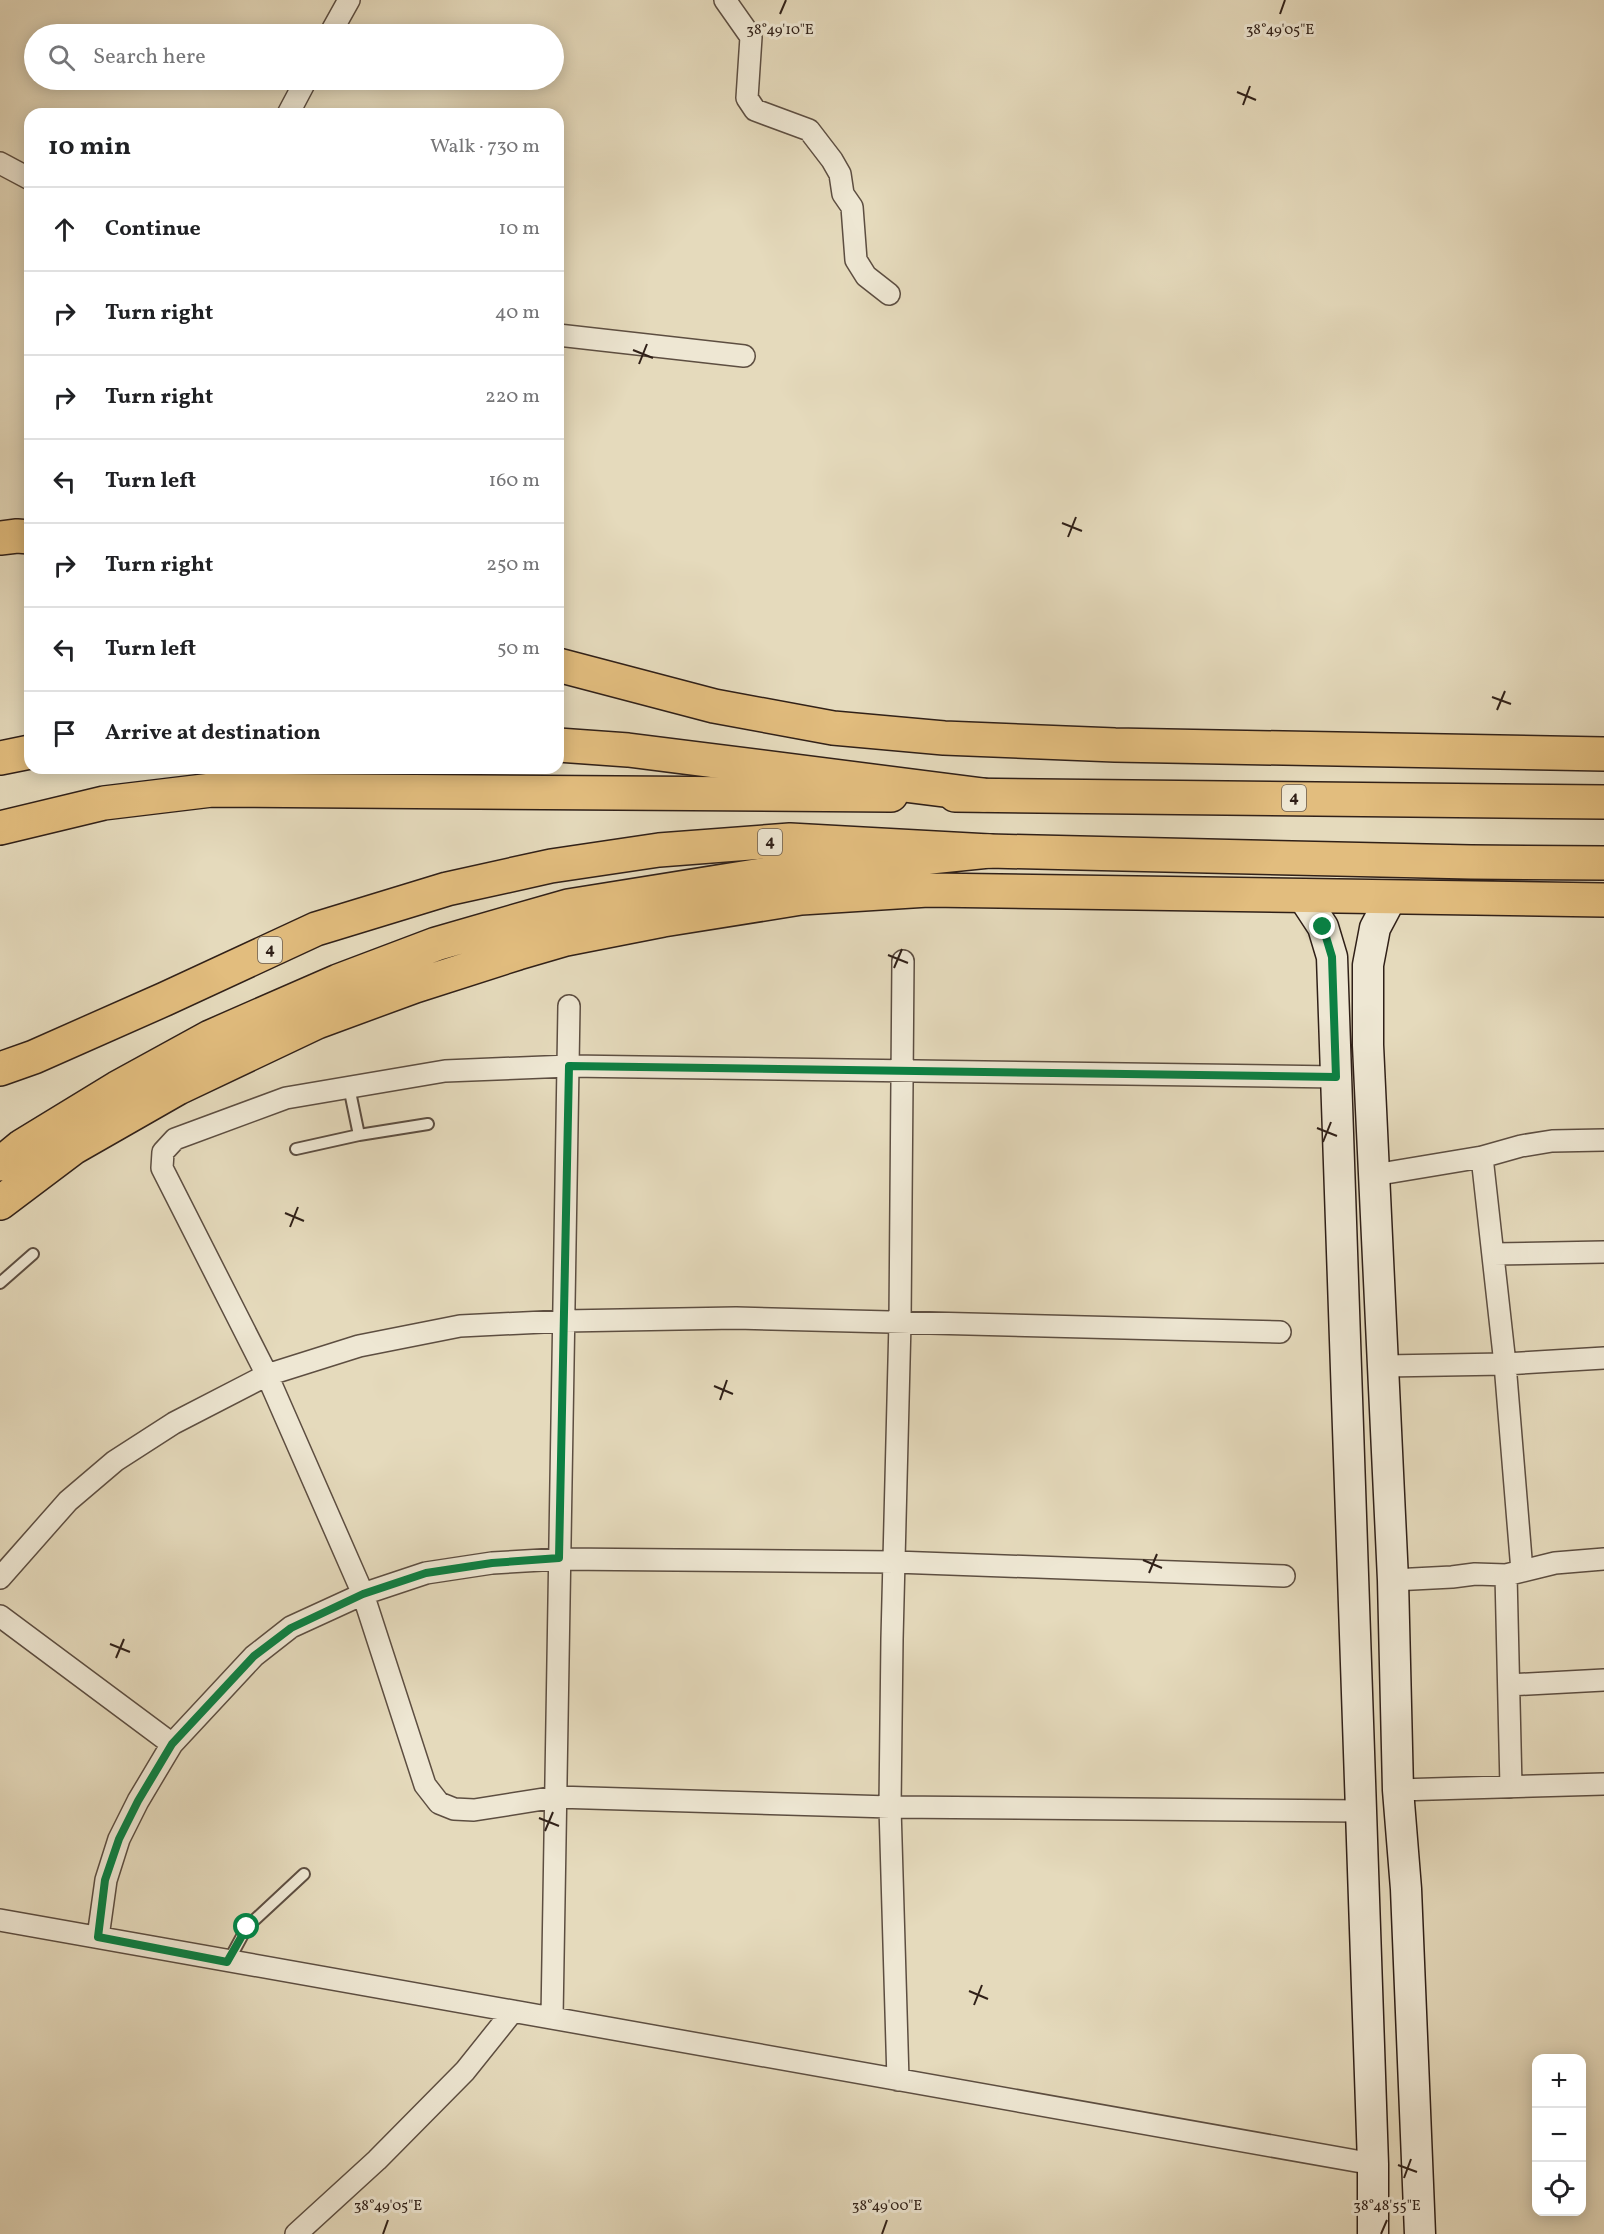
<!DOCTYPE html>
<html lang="en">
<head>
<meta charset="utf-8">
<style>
  body { margin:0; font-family:Vollkorn,serif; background:#f6f6f6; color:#202124 }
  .controls { position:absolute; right:18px; bottom:18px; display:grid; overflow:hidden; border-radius:12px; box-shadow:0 3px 15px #0003 }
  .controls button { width:54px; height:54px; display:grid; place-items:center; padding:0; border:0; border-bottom:2px solid #e0e0e0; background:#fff; color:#202124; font:30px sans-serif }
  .stop { position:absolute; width:18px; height:18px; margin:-14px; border:4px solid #0b8043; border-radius:50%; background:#fff }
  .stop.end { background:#0b8043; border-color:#fff; box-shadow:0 2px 6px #0008 }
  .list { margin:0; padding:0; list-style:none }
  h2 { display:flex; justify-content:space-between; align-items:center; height:78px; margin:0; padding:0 24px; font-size:26px }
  h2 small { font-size:20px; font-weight:400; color:#757577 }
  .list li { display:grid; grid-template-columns:39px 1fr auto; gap:18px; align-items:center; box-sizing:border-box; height:84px; padding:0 24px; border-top:2px solid #e0e0e0 }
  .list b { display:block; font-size:22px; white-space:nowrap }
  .list em { font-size:20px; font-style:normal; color:#757577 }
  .icon { flex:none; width:33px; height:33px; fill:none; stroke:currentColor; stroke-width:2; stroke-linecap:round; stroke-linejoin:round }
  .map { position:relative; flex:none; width:1604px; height:2234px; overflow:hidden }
  .search { position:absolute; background:#fff; box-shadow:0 3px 15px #0003; left:24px; top:24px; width:540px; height:66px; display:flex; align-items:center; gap:15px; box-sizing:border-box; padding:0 21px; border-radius:33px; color:#757577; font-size:22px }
  .panel { position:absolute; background:#fff; box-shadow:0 3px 15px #0003; left:24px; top:108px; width:540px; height:666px; border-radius:18px }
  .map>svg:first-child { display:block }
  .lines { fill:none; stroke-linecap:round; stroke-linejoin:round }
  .service-casing { stroke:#5d4e41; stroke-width:14 }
  .minor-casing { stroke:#5d4e41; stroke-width:24 }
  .secondary-casing { stroke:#302018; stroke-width:33 }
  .trunk-casing { stroke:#302018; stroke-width:36 }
  .motorway-casing { stroke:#302018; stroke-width:36 }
  .service { stroke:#eee7d3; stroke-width:10 }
  .minor { stroke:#eee7d3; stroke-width:21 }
  .secondary { stroke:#eee7d3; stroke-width:30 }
  .trunk { stroke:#e2bd7e; stroke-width:33 }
  .motorway { stroke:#e2bd7e; stroke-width:33 }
  .route { stroke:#0b8043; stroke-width:8 }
  .ticks { fill:none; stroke:#302018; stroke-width:2 }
  .labels { text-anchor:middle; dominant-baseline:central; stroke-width:6; stroke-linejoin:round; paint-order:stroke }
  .shield { fill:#eee7d3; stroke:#695c50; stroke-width:1.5 }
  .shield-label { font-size:16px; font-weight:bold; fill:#302018 }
  .ticks-label { font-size:15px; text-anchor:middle; fill:#302018; stroke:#eee7d3; stroke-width:6; stroke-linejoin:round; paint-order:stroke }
</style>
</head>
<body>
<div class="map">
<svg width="1604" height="2234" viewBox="0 0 1604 2234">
  <rect width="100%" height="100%" fill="#e5dabc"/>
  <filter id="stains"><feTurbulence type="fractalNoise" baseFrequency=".00333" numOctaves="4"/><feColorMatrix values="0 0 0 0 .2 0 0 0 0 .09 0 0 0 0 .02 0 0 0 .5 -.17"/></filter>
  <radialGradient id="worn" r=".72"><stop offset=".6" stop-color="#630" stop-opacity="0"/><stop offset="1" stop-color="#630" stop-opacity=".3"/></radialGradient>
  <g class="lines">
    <!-- service casing -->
    <g class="service-casing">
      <path id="service" d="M349,1087L359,1135
        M296,1149L359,1135L428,1124
        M0,1283L33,1254
        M228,1962L247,1927L304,1874"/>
    </g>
    <!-- minor casing -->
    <g class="minor-casing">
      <path id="minor" d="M725,0L751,37L747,98L755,110L809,130L832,160L840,174L843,194L852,207L856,260L866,276L889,294
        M330,34L349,0
        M288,114L306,80
        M0,163L30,179
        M558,335L744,356
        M1336,1077L569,1066L445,1071L286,1098L175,1139L163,1152L162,1168L267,1375L363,1594L425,1785L439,1803L454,1809L474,1810L556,1797L890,1807L1360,1811
        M1482,1157L1505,1364L1522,1571
        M1374,1175L1482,1157L1521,1146L1552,1141L1604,1140
        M1494,1254L1604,1252
        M1384,1366L1505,1364L1604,1358
        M1506,1575L1511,1787
        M0,1578L68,1501L115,1461L174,1423L267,1375L359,1346L460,1326L564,1321L736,1318L1280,1332
        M1393,1580L1452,1577L1475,1574L1506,1575L1555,1563L1604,1559
        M0,1616L172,1744
        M1509,1685L1604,1680
        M1398,1790L1604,1784
        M0,1920L1373,2164
        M98,1937L106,1880L119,1839L138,1801L172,1744L254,1656L291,1627L363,1594L426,1573L492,1563L559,1559L895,1562L1284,1576
        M552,2018L569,1006
        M898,2080L890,1807L892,1639L900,1322L903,961
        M296,2234L377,2160L465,2071L513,2011"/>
    </g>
    <!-- secondary casing -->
    <g class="secondary-casing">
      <path id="secondary" d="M1302,895L1323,927L1332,957L1373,2164V2234
        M1392,896L1375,928L1368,965V1045L1393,1580L1398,1790L1406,1889L1420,2234"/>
    </g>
    <!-- trunk casing -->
    <g class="trunk-casing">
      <path id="trunk" d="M0,538L17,536L30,537
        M558,665L714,706L833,728L944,738L1115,745L1604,754
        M955,795L1604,802
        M0,828L104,803L212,790L891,795
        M0,1164L22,1146L117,1088L210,1037L338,981L436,944L568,906L774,873L989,851L1471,862L1604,863
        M0,1203L73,1148L178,1088L317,1022L415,986L518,953L566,939L663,920L801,898L928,890L1604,900"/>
    </g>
    <!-- motorway casing -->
    <g class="motorway-casing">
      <path id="motorway" d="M558,745L628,750L983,795
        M0,758L30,752
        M0,1069L34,1057L165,999L316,929L447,889L551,866L659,850L790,840L989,851"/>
    </g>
    <!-- service -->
    <use href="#service" class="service"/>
    <!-- minor -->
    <use href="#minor" class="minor"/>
    <!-- secondary -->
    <use href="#secondary" class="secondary"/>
    <!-- trunk -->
    <use href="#trunk" class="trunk"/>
    <!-- motorway -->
    <use href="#motorway" class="motorway"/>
  </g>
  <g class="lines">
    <!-- route -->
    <path class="route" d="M247,1927L227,1962L98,1937L105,1880L119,1839L138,1801L172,1744L254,1656L291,1628L363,1594L426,1573L492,1563L559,1558L569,1066L1336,1077L1332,957L1323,927"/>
  </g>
  <!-- ticks -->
  <path class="ticks" d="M780,14L786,0M1280,14L1285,0M1237,92L1256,100M1243,105L1250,86M633,350L653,358M639,364L647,344M1062,523L1082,531M1068,537L1076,517M1492,697L1511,704M1497,710L1505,691M888,955L908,963M894,968L902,949M1317,1128L1337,1136M1323,1142L1331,1122M285,1213L304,1221M290,1227L298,1207M714,1386L733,1394M720,1400L727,1380M1143,1560L1162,1568M1149,1573L1157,1554M110,1644L130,1652M116,1658L124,1639M539,1818L559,1826M545,1831L553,1812M969,1991L988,1999M974,2005L982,1985M1398,2165L1417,2172M1404,2178L1411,2159M383,2234L388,2220M882,2234L887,2220M1381,2234L1387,2220"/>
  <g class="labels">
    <!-- shield labels -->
    <g class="shield">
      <rect x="1282" y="785" width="24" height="26" rx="4.5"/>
      <rect x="758" y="829" width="24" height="26" rx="4.5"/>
      <rect x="258" y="937" width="24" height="26" rx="4.5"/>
    </g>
    <g class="shield-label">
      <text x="1294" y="798">4</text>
      <text x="770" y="842">4</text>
      <text x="270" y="950">4</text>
    </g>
  </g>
  <g class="ticks-label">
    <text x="780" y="34">38°49'10"E</text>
    <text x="1280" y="34">38°49'05"E</text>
    <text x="388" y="2210">38°49'05"E</text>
    <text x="887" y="2210">38°49'00"E</text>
    <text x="1387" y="2210">38°48'55"E</text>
  </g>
  <rect width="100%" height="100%" filter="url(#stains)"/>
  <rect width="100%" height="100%" fill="url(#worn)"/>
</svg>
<div class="controls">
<button>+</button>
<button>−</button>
<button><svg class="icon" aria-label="locate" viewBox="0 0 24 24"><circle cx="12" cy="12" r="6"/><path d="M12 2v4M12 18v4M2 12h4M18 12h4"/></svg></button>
</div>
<div class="stop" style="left:247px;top:1927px"></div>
<div class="stop end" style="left:1323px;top:927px"></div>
<div class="search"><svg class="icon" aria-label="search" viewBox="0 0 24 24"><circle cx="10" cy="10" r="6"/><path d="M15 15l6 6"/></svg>Search here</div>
<section class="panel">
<h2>10 min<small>Walk · 730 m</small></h2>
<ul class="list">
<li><svg class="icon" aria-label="ahead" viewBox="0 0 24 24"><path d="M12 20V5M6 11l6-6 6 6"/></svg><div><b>Continue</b></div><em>10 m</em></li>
<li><svg class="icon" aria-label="right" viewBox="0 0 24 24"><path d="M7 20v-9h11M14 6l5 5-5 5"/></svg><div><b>Turn right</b></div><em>40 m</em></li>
<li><svg class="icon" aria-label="right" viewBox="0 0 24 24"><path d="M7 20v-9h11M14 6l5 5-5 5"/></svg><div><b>Turn right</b></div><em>220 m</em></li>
<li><svg class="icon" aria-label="left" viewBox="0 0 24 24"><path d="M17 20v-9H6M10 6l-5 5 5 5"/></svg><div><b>Turn left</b></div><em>160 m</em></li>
<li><svg class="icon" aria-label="right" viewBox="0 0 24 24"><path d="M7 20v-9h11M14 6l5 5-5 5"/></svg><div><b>Turn right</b></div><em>250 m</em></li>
<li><svg class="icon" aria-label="left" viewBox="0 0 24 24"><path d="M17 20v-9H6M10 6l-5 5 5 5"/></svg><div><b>Turn left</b></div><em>50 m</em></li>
<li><svg class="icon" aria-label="arrive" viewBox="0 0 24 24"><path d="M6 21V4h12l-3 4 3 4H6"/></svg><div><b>Arrive at destination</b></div></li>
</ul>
</section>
</div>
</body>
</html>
